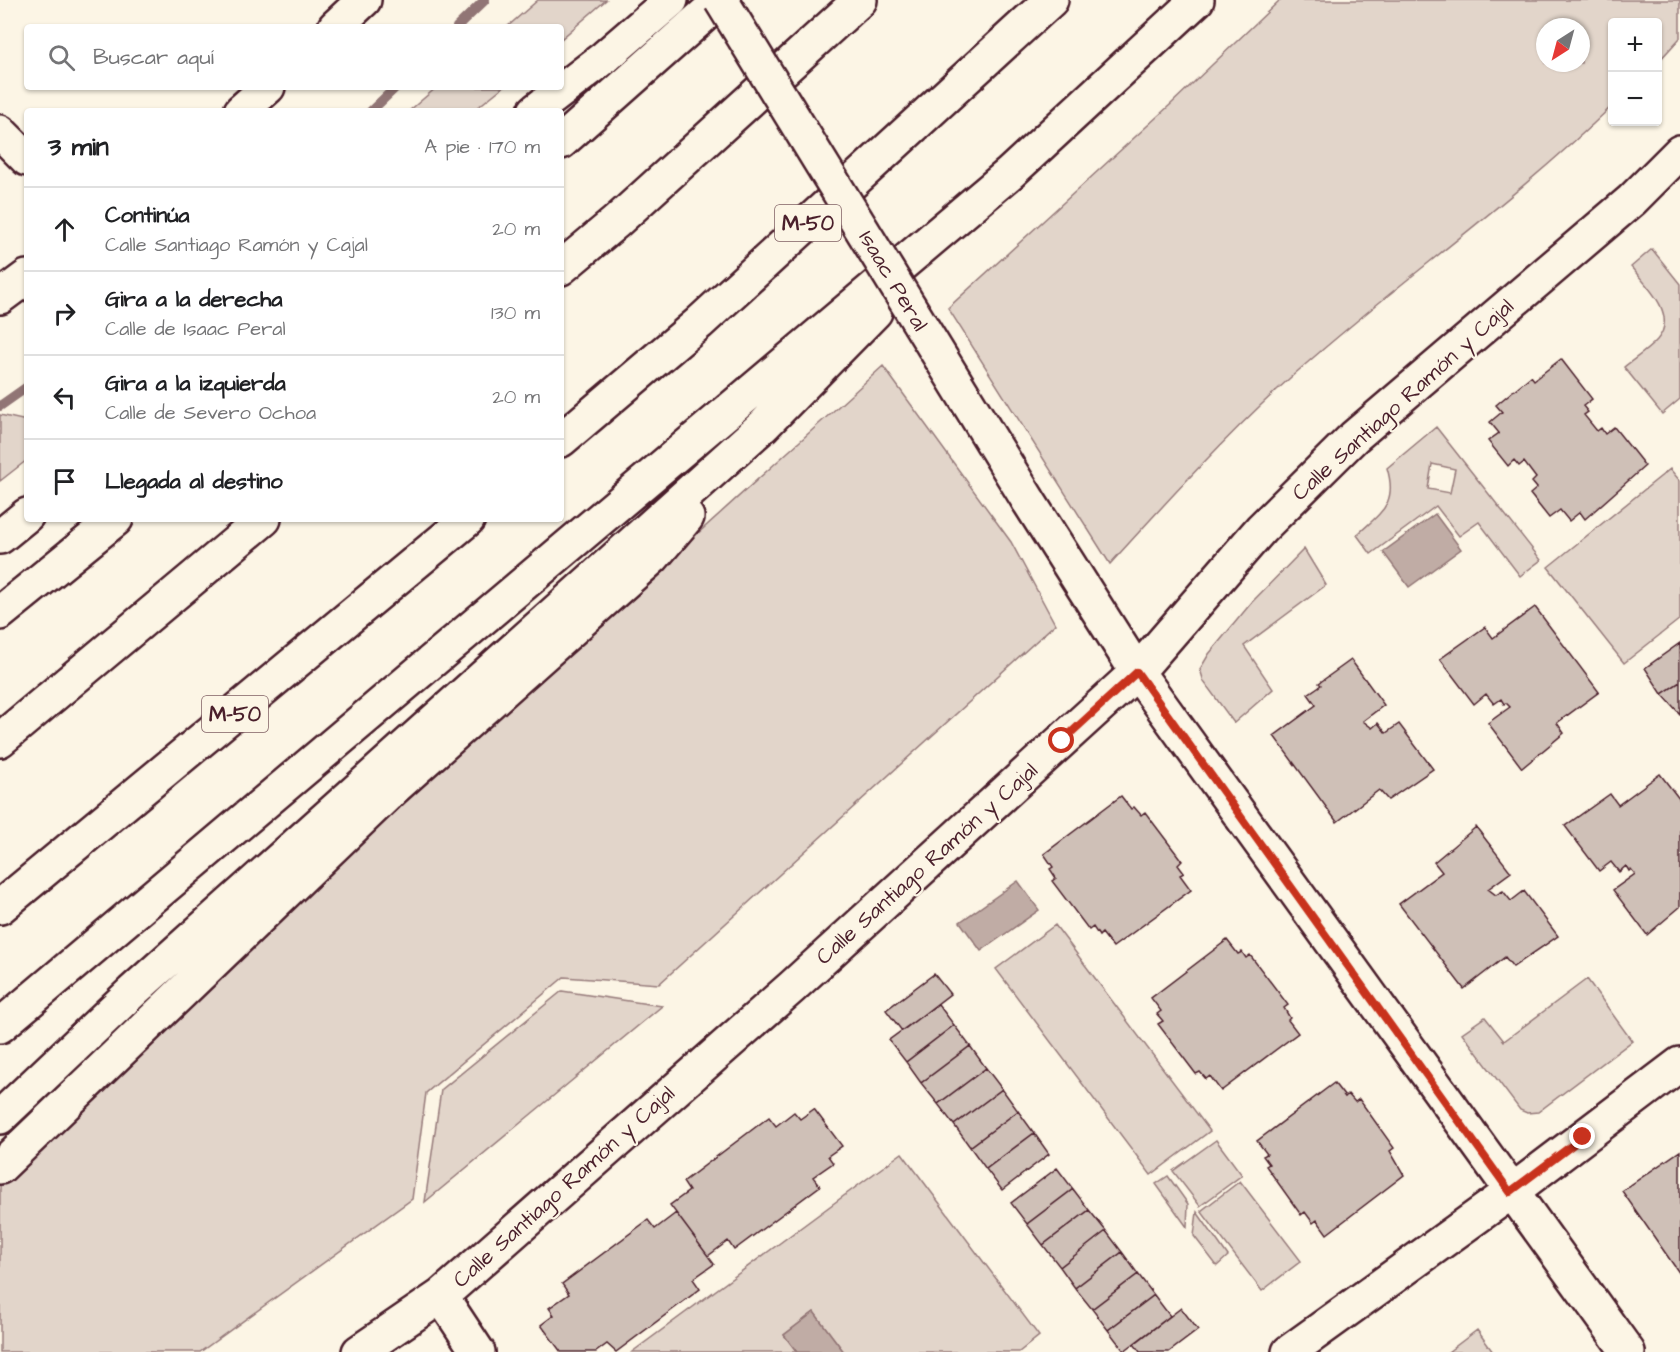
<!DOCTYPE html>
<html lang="es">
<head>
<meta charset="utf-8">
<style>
  body { margin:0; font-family:"Architects Daughter",sans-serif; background:#f6f6f6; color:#202124 }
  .controls { position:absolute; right:18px; top:18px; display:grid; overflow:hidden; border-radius:6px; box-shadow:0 2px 4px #0004 }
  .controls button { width:54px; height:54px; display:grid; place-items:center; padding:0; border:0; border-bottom:2px solid #e0e0e0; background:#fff; color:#202124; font:30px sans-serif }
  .compass { position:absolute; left:1536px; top:18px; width:54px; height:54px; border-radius:50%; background:#fff; box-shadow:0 2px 4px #0004; rotate:216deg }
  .stop { position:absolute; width:18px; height:18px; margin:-14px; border:4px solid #c8321e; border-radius:50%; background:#fff }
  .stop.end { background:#c8321e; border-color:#fff; box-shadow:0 2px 6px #0008 }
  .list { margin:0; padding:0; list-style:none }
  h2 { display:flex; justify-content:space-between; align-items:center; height:78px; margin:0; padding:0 24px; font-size:26px }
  h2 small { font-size:20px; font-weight:400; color:#757577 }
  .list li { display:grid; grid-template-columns:39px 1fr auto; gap:18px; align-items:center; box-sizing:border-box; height:84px; padding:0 24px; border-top:2px solid #e0e0e0 }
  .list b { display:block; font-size:22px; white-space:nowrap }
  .list p { margin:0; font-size:20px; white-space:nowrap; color:#757577 }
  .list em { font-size:20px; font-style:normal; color:#757577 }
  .icon { flex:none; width:33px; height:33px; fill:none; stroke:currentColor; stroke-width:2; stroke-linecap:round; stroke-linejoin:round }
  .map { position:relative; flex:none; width:1680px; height:1352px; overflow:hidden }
  .search { position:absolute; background:#fff; box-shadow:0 2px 4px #0004; left:24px; top:24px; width:540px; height:66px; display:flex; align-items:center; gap:15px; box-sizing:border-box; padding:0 21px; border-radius:6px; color:#757577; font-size:22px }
  .panel { position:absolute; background:#fff; box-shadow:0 2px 4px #0004; left:24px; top:108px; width:540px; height:414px; border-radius:6px }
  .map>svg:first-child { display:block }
  .green { fill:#e2d5ca; stroke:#967a7a; stroke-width:1.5; fill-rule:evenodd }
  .water { fill:#c0aca5; stroke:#917474; stroke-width:1.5 }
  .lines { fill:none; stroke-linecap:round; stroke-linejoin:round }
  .stream { stroke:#917474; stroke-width:10 }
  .building { fill:#cfc0b7; stroke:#4a1f2b; stroke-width:1.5 }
  .minor-casing { stroke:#4a1f2b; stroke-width:38 }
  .highway-casing { stroke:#4a1f2b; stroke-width:38 }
  .minor { stroke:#fcf5e5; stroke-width:33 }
  .highway { stroke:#fcf5e5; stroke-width:33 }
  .minor-bridge-casing { stroke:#4a1f2b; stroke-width:38; stroke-linecap:butt }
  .minor-bridge { stroke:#fcf5e5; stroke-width:33 }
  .route { stroke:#c8321e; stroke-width:8 }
  .labels { text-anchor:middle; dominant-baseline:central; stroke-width:4.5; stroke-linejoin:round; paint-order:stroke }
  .shield { fill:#fcf5e5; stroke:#7f5f63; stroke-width:1.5 }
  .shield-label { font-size:21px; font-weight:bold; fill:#4a1f2b }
  .street-label { font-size:22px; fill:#4a1f2b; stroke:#fcf5e5 }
</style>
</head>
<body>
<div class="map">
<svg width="1680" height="1352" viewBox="0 0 1680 1352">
  <rect width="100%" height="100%" fill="#fcf5e5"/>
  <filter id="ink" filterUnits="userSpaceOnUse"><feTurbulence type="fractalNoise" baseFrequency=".0167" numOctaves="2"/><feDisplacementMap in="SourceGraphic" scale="12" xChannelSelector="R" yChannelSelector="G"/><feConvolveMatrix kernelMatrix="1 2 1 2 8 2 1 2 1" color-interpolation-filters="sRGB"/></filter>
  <g filter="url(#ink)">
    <!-- green -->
    <path class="green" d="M538,0H606L561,39V27H507Z
      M1280,0H1680V38L1658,62V22H1612V106C1511,204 1395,284 1290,378C1226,436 1168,500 1110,564L948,308L1170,105ZM1545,27H1581V63H1545Z
      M437,87H503L473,111H409Z
      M1652,249L1680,284V399L1662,414L1624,367C1634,359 1648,350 1657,340C1679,315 1646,285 1631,267Z
      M883,366L1011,542L1055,624L659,984L564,977L426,1093L412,1199L200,1352H0V1184C286,902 586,635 883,366Z
      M0,415L27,421V460L0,481Z
      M1436,427L1541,560L1520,576L1479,522L1459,536L1436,506L1371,554L1357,535C1381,512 1398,504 1387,468ZM1432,464L1455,469L1450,493L1428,489Z
      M1670,469L1680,481V619L1624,663L1548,567Z
      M1304,549L1326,585L1244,646L1273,689L1234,723L1204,682L1200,669L1209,654L1252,602Z
      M1055,925L1210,1131L1151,1175L996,969Z
      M1587,979L1632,1041L1538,1112L1527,1113L1520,1110L1462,1033L1485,1017L1504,1041Z
      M562,991L662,1006L425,1202L441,1090Z
      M1216,1140L1242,1175L1200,1206L1173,1171Z
      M902,1153L1039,1336L1019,1352H844L814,1312L784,1335L797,1352H632Z
      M1168,1176L1188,1204L1187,1227L1156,1184Z
      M1240,1181L1301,1261L1262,1291L1201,1211Z
      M1197,1212L1228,1256L1217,1266L1194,1236Z
      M1477,1330L1493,1352H1448Z"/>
    <!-- water -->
    <path class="water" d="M1435,514L1461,549L1409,587L1383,552Z
      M1018,881L1039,910L981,951L960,922Z
      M814,1312L844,1352H797L784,1335Z"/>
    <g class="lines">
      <!-- stream -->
      <path class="stream" d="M457,27L485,0
        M371,111L396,87
        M0,406L27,387"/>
    </g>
    <!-- building -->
    <path class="building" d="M1561,359L1592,399L1583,406L1588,412L1584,415L1597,431L1601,428L1605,434L1614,427L1645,466L1585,519L1580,512L1569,521L1560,510L1549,518L1530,494L1537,488L1532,482L1536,478L1524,462L1519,466L1514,460L1508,466L1488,441L1499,433L1490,422L1502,412L1496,405L1531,376L1534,380Z
      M1535,607L1599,692L1557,723L1564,733L1522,768L1488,723L1510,707L1506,703L1504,704L1501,699L1494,704L1486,694L1474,704L1440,659L1485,627L1493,638Z
      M1680,643V682L1662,694L1645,668Z
      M1351,660L1384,705L1363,721L1372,728L1378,723L1386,733L1399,724L1433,769L1388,800L1379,790L1337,822L1274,736L1316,705L1308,694L1321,685L1319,683Z
      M1680,682V714L1662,694Z
      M1660,774L1680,800V907L1647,935L1613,890L1635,874L1631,869L1629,871L1626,866L1619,872L1611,862L1599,871L1565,826L1610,794L1618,805Z
      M1121,796L1131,809L1134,807L1141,815L1145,812L1182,861L1178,865L1184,873L1180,875L1191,890L1113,947L1102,933L1099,936L1093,927L1089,930L1052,881L1056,878L1050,869L1053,867L1044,854Z
      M1476,827L1511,872L1488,889L1496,895L1503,891L1511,901L1524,891L1558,936L1513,967L1505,957L1464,989L1399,904L1442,872L1434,862Z
      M1227,940L1238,954L1242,952L1246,958L1250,955L1288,1005L1284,1008L1290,1018L1288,1020L1298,1033L1221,1091L1210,1076L1206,1079L1200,1072L1196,1074L1158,1024L1163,1021L1157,1014L1161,1011L1151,998Z
      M934,974L950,994L902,1031L886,1010Z
      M938,1004L954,1025L906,1062L889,1040Z
      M954,1025L970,1046L921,1083L906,1062Z
      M970,1046L986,1068L938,1104L921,1083Z
      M986,1068L1002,1089L954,1125L938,1104Z
      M1334,1083L1345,1097L1348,1094L1355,1102L1359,1099L1394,1148L1390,1151L1404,1175L1327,1234L1317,1220L1313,1223L1305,1212L1301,1215L1266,1166L1269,1164L1263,1156L1267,1154L1257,1141Z
      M1002,1089L1018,1111L970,1147L954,1125Z
      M814,1109L842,1146L828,1156L833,1163L813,1177L820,1186L734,1250L728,1241L708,1256L670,1205L689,1191L683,1182L769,1117L776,1126L794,1112L800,1119Z
      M1018,1111L1034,1133L986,1169L970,1147Z
      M1034,1133L1049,1154L1002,1190L986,1169Z
      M1680,1151V1274L1622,1191Z
      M1057,1168L1073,1189L1027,1224L1011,1203Z
      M1073,1189L1089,1210L1043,1245L1027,1224Z
      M1089,1210L1106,1231L1060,1267L1043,1245Z
      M676,1213L714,1264L693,1279L700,1289L616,1352L607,1344L596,1352H561L541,1325L554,1315L549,1308L569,1294L562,1284L648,1220L655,1229Z
      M1106,1231L1122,1252L1075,1288L1060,1267Z
      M1122,1252L1138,1274L1092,1309L1075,1288Z
      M1138,1274L1154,1295L1108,1330L1092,1309Z
      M1154,1295L1170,1316L1124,1351L1108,1330Z
      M1181,1308L1198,1330L1169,1352H1140L1134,1344Z"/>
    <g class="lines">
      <!-- minor casing -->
      <g class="minor-casing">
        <path id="minor" d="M335,27L364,0
          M241,111L268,87
          M0,132L27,159
          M0,297L27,277
          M1028,500L1137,672L1628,1352
          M441,1296L478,1352
          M359,1352L441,1296L792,987L1137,672L1261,529L1354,437L1632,200L1680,152
          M1289,1352L1511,1192L1680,1064"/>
      </g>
      <!-- highway casing -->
      <g class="highway-casing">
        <path id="highway" d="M535,111L605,57L671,0
          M561,142L721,0
          M561,268L616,222L860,0
          M561,440L699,323L1051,0
          M0,537L27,515
          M0,613L116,519
          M0,740L264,519
          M0,907L468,519
          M0,1026L1010,173L1197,0
          M0,1117L132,992L764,425L875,312
          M0,1167L393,789L653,557L687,517"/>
      </g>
      <!-- minor -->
      <use href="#minor" class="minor"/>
      <!-- highway -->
      <use href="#highway" class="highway"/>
      <!-- minor-bridge casing -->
      <g class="minor-bridge-casing">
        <path id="minor-bridge" d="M721,0L1028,500"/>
      </g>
      <!-- minor-bridge -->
      <use href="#minor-bridge" class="minor-bridge"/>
    </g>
  </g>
  <g class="lines" filter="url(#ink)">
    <!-- route -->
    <path class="route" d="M1062,741L1137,672L1510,1192L1583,1137"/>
  </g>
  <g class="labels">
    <!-- shield labels -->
    <g class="shield">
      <rect x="775" y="205" width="66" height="36" rx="4.5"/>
      <rect x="202" y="696" width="66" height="36" rx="4.5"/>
    </g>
    <g class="shield-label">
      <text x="808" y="223">M-50</text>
      <text x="235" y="714">M-50</text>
    </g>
    <!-- street labels -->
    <g class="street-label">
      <text transform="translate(893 281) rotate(59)">Isaac Peral</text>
      <text transform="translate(1403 400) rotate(-42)">Calle Santiago Ramón y Cajal</text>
      <text transform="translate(927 864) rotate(-42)">Calle Santiago Ramón y Cajal</text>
      <text transform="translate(564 1187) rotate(-42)">Calle Santiago Ramón y Cajal</text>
    </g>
  </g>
</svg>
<div class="controls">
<button>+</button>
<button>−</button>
</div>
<svg class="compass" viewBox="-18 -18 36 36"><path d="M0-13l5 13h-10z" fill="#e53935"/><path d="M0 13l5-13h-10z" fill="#757577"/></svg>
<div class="stop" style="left:1062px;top:741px"></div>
<div class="stop end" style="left:1583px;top:1137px"></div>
<div class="search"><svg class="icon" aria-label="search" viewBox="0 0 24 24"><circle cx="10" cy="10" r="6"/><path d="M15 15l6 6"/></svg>Buscar aquí</div>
<section class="panel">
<h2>3 min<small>A pie · 170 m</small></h2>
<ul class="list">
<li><svg class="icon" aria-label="ahead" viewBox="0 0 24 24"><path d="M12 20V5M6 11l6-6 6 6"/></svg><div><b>Continúa</b><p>Calle Santiago Ramón y Cajal</p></div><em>20 m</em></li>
<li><svg class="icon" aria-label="right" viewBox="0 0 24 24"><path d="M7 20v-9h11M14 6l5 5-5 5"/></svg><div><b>Gira a la derecha</b><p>Calle de Isaac Peral</p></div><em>130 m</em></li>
<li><svg class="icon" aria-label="left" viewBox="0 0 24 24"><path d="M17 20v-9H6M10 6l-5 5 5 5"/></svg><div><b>Gira a la izquierda</b><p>Calle de Severo Ochoa</p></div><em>20 m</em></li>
<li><svg class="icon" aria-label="arrive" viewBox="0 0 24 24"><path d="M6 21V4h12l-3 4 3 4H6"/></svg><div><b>Llegada al destino</b></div></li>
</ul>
</section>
</div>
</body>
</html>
